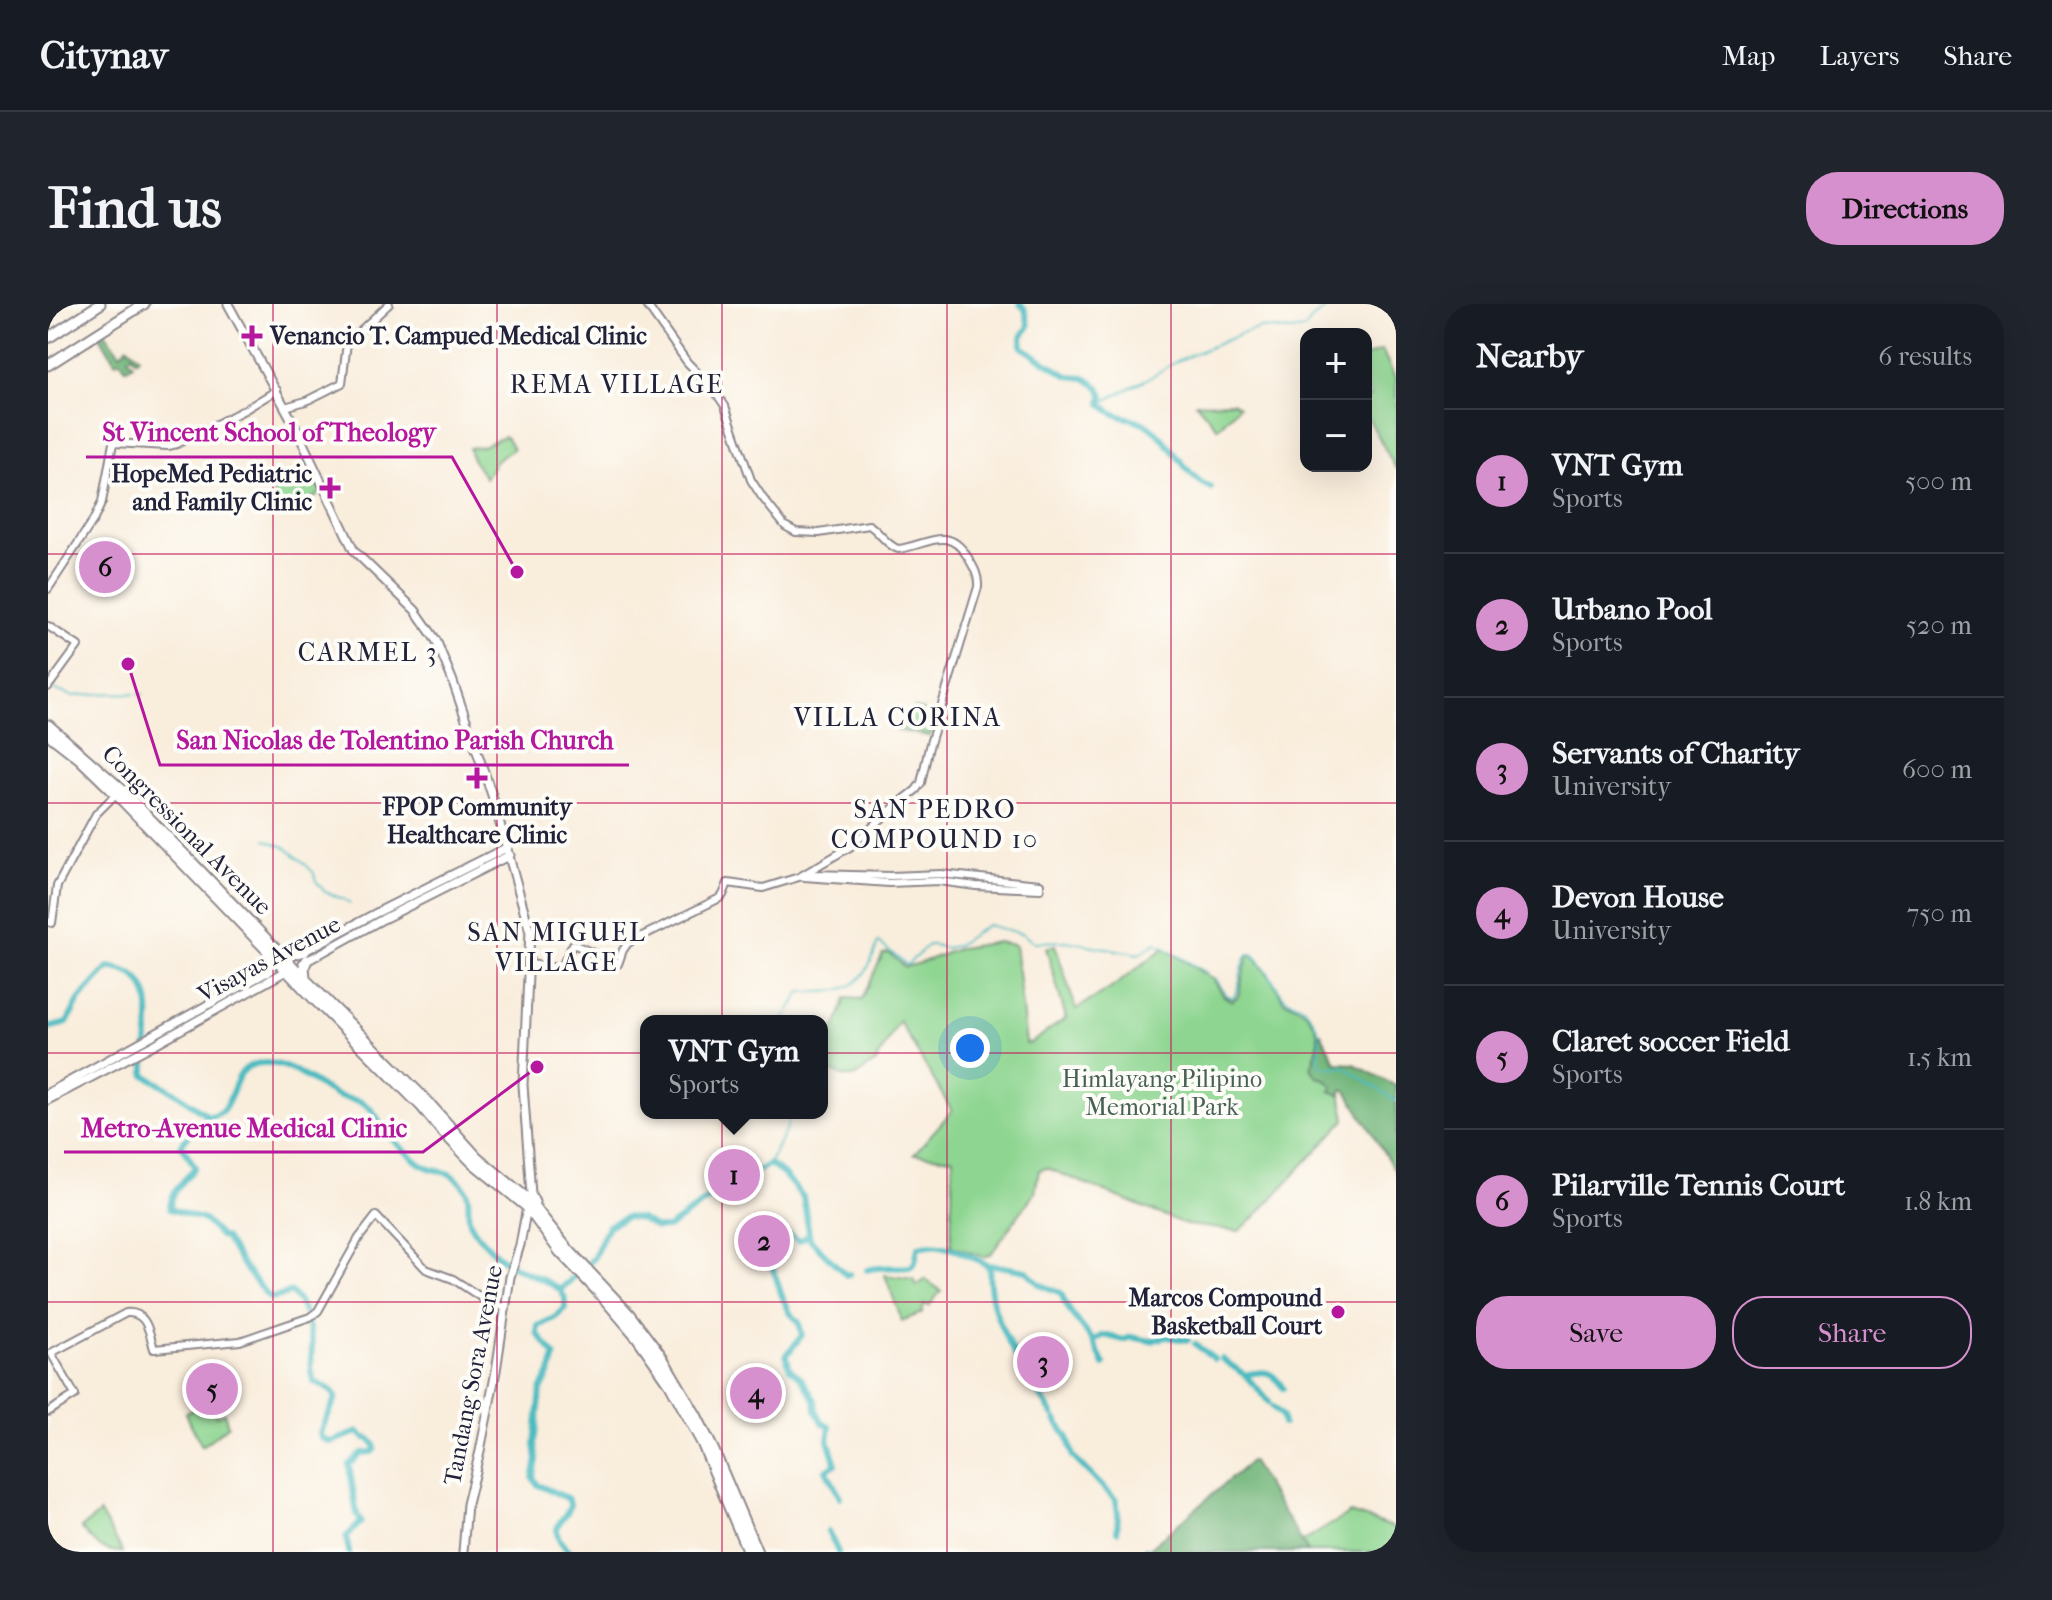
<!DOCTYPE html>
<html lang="en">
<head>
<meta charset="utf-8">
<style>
  body { margin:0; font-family:"IM FELL French Canon",serif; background:#20242c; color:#f1f3f6 }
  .controls { position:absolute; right:24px; top:24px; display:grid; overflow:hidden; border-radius:16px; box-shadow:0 8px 32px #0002 }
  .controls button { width:72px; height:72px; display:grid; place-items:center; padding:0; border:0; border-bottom:2px solid #363941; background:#171b24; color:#f1f3f6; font:40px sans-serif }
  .you { position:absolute; left:922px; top:744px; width:28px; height:28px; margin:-20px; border:6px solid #fff; border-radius:50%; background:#1a73e8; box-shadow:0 0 0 12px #1a73e833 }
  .badge { display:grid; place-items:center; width:52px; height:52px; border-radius:50%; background:#d690ce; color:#111; font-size:26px; font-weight:700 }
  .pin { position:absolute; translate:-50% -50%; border:4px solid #fff; box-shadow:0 2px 8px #0006 }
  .popup { position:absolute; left:592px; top:711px; width:188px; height:104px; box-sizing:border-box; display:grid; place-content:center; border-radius:16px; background:#171b24; filter:drop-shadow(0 2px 6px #0005); font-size:26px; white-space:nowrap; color:#9ea1a6 }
  .popup b { font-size:30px; color:#f1f3f6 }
  .popup::after { content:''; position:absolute; left:50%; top:100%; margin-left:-16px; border:16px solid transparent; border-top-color:#171b24 }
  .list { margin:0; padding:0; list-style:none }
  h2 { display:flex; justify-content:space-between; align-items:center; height:104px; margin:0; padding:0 32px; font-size:34px }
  h2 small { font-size:26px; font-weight:400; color:#9ea1a6 }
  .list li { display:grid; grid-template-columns:52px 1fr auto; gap:24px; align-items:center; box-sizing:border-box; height:144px; padding:0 32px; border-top:2px solid #363941 }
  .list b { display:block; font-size:30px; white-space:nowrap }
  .list p { margin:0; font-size:26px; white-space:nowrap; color:#9ea1a6 }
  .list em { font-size:26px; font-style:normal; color:#9ea1a6 }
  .actions { display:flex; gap:16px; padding:24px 32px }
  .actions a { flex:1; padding:18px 0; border:2px solid #d690ce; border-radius:32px; text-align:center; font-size:28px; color:#d690ce }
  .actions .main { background:#d690ce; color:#111 }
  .map { position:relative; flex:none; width:1348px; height:1248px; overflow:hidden; border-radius:32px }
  header { display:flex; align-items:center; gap:48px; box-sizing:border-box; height:112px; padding:0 40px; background:#171b24; border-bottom:2px solid #363941 }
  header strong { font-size:38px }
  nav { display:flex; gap:44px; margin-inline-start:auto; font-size:28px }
  .intro { display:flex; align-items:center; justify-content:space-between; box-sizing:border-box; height:192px; padding:0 48px }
  h1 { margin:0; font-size:56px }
  .button { padding:20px 36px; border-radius:32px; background:#d690ce; color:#111; font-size:28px; font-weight:700 }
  main { display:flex; gap:48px; padding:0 48px }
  aside { flex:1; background:#171b24; border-radius:32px; box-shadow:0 8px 32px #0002 }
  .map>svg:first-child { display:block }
  .green { fill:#8dd590; stroke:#587c66; stroke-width:2 }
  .forest { fill:#72b67a; stroke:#4a6c5a; stroke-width:2 }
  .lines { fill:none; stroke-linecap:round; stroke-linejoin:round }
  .stream { stroke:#4cbbc1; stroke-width:2 }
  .river { stroke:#4cbbc1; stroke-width:6 }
  .tertiary-casing { stroke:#8e888c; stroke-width:10 }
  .secondary-casing { stroke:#8e888c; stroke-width:11 }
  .primary-casing { stroke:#8e888c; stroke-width:13 }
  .tertiary { stroke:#fff; stroke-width:6 }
  .secondary { stroke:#fff; stroke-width:7 }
  .primary { stroke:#fff; stroke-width:9 }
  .grid { fill:none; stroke:#c2185b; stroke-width:2; stroke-opacity:0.55 }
  .poi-dot { fill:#b5179e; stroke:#fdfcf7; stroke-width:3 }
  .labels { text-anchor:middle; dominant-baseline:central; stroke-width:8; stroke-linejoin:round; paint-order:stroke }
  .poi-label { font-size:24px; font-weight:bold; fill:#22223b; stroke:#fdfcf7; text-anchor:end }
  .street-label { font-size:24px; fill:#22223b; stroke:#fdfcf7 }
  .park-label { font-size:24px; fill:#476159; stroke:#fdfcf7 }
  .neighbourhood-label { font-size:26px; letter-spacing:2px; fill:#22223b; stroke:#fdfcf7 }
  .leader { fill:none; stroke:#b5179e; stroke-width:3 }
  .callout-dot { fill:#b5179e; stroke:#fdfcf7; stroke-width:3 }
  .callout-label { font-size:26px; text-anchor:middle; font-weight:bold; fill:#b5179e; stroke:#fdfcf7; stroke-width:8; stroke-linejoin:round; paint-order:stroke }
</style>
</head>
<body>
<header>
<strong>Citynav</strong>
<nav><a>Map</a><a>Layers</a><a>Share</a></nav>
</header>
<div class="intro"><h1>Find us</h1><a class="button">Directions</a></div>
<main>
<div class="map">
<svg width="1348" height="1248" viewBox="0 0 1348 1248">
  <rect width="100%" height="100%" fill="#fdfcf7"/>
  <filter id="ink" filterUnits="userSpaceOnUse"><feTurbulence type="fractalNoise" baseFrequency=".0125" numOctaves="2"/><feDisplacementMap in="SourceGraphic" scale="16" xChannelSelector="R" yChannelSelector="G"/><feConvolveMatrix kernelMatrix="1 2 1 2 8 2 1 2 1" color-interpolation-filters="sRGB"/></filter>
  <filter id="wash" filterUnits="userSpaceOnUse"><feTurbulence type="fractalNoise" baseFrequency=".006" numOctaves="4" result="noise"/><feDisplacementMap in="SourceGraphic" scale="32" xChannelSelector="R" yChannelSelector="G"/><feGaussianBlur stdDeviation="1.8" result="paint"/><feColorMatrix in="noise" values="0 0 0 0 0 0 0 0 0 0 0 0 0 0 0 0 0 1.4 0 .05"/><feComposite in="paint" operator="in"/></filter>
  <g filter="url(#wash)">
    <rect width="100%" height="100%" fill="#f9eddc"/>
    <!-- green -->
    <path class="green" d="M1334,46L1348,76V165L1318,110V95L1323,92L1318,80V51L1320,52Z
      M1184,98L1191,102L1170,124L1148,99Z
      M456,132L459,134L465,145L448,157L437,174L424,155L421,144L435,142Z
      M266,169L275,187L251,206H240L227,196L220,172Z
      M867,404L889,412L882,432L848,426Z
      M950,638L967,641L978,740L983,739L1018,714L998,644L1007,641L1028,705L1062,685L1116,644L1166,676L1176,692L1184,697L1190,692L1200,652L1207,653L1225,677L1236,697C1262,704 1274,723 1269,750L1291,769L1297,816L1206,914L1191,927L1139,921L999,864L991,866L987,888L943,950L936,953L903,942L905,854L866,850L904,807L851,717L828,758L806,773H797L781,766L774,754V729L788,723L798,694L814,695L835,650L841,649L857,663L869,660L912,644Z
      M837,971L865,975L869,982L877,975L893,987L881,1002L876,1000L874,1009L854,1017Z
      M163,1099L168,1112L176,1109L180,1122L154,1142L137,1109Z
      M52,1209L75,1248C52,1247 47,1240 33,1224Z
      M1302,1209L1348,1224V1248H1260L1254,1238Z"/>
    <!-- forest -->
    <path class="forest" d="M57,28L72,49L80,42L91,53L88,56L83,51L80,54L85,60L78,65L72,56L67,58L52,32Z
      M1273,729L1288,759L1306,760L1348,782V869L1299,787L1294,785L1292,791L1282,787L1285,783L1277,775L1269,773L1263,764L1270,742V731Z
      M1203,1157L1260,1248H1104L1102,1244Z"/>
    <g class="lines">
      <!-- stream -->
      <path class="stream" d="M1053,99L1099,75L1129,57L1193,30L1212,24L1243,27L1257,25L1265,14L1285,0
        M6,380L7,386L25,392L63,389L86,390
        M90,390H95
        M218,536L237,543L255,558L266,569L268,577L277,588L295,595L302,600
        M1167,674L1179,692L1185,694C1194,681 1191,663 1200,650H1205C1218,662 1225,678 1235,692C1240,698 1245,697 1252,701C1261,706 1266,717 1270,726C1275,739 1267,752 1273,763H1297L1348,797
        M735,717L753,688C799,689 816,685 830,638L859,661L880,641H886L896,644L908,642L939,621L975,630L985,638L1018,637L1091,650L1108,639L1159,669
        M721,860L739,823L743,809"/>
      <!-- river -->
      <path class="river" d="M972,0L977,5L981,22L974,33V43L1020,72L1037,74L1051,83L1055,92L1053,99C1071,118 1081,110 1099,121C1124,137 1136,172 1163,184
        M0,724L19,719L31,696L61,663C69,665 78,666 85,671C114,692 95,741 97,771L128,789L160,812C193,811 176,759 216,759C243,758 265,780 287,791C299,797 311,793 321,803C329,810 332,821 338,829C341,833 370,859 374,861C392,871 400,862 416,883C424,894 418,906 422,918C426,930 440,942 449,951C467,968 493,971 512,986
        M160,812L133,840L147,863C137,877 122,887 122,905L156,916L172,932L177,934L195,962L219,991L223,994L237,991
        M735,925L718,943L734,992L742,1009L751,1018L754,1031L738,1052L742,1065L753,1074L767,1096L768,1107L774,1118L782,1123L780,1136L788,1160L778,1166L792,1193
        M740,929L750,937L761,931
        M941,962C942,968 941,975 942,981C947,1028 980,1072 1005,1111
        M819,966C834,961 848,965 863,963L867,958L870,943C893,936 921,951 941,962L945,961L979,967L991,980L1013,989C1019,1008 1034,1021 1045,1037
        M512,986L545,955L560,922L578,913L593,915L608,924H620L676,884L707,869L721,860L735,870L755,893L762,935L798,971L802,970
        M512,986L517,994V1004L508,1013L490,1022L489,1029L507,1052L503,1067L493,1086L487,1140L489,1156L485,1174L490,1181L519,1194C520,1196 522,1197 522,1200C523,1214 492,1221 522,1248
        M240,989L243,988L252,999L256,1009
        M259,1017L264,1039L263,1066L266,1078C276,1081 283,1084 288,1094L272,1129L273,1134L283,1138L310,1128L317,1134L322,1135L326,1140L327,1145L324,1148L314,1149L301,1161L309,1211L313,1218L298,1233L301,1248
        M1147,1040L1166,1055
        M1174,1055L1197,1071L1205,1080
        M1056,1061L1045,1037L1056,1031L1076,1036L1083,1033L1103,1037L1118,1033L1140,1036
        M1197,1071C1217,1066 1224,1066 1235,1084
        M1209,1084L1221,1098
        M1225,1103L1234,1112L1235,1120
        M1008,1116L1020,1134L1025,1153L1068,1196L1070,1209L1069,1227
        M780,1227L790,1248
        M1098,1245L1101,1248"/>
    </g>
  </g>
  <g filter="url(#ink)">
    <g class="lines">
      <!-- tertiary casing -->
      <g class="tertiary-casing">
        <path id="tertiary" d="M237,103L258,97L294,79L299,39L341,0
          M0,285L46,215L54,198L65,139L120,142L129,140L198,105L229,86
          M0,322L30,342L0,383
          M756,573L841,579L891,577L928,582L992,585V580L893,570L843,572L762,570
          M0,618L4,619L9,582L48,510L68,490
          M482,660L510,664L514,662L525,640L570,660L575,646L580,639L672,594L675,591L680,579L715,584L751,573L802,543L850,500L868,486L873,479L881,443L930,283C931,271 925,262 919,252C899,220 878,242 850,245C838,241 832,228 821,221L771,229L748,228L737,222L714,193L703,176L677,102L666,86L639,58L598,0
          M0,1108L27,1091L3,1049L78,1009C99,1007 101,1028 106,1045L192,1037L262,1013L270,1007L311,934L328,912L378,965L405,975L434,994L457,1004"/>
      </g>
      <!-- secondary casing -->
      <g class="secondary-casing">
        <path id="secondary" d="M180,0L245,118L306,247L367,306L388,336L404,375L444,491L482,628L475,781L483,890L487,898
          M255,648L330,608L460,543
          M255,659L335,615L462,551
          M0,789L223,666
          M0,796L107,740L240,666
          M415,1248L419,1200L432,1147L448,1067L462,973L472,941L479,903"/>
      </g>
      <!-- primary casing -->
      <g class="primary-casing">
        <path id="primary" d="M0,34L52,0
          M0,61L96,0
          M0,421L73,485L258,676L379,797L429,853L481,896L518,943L581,1010L615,1055L648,1111L666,1147L709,1248
          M0,430L32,455L71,493L268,697L373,802L391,824L424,858L479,903L512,948L553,991L589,1033L622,1080L654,1139L700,1248
          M233,647L244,650L257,647
          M219,668L224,660V650
          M257,673L256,663L259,656"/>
      </g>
      <!-- tertiary -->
      <use href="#tertiary" class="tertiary"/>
      <!-- secondary -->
      <use href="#secondary" class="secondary"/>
      <!-- primary -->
      <use href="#primary" class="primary"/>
    </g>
  </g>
  <!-- grid -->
  <path class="grid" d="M225,0V1248M449,0V1248M674,0V1248M899,0V1248M1123,0V1248M0,250H1348M0,499H1348M0,749H1348M0,998H1348"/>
  <!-- markers -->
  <g class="poi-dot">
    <path d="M200 20h8v8h8v8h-8v8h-8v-8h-8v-8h8z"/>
    <path d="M278 172h8v8h8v8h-8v8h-8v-8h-8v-8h8z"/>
    <path d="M425 462h8v8h8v8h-8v8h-8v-8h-8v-8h8z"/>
    <circle cx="1290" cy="1008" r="8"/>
  </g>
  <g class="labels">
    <!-- poi labels -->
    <g class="poi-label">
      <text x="222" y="32" text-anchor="start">Venancio T. Campued Medical Clinic</text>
      <text x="264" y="170">HopeMed Pediatric<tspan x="264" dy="28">and Family Clinic</tspan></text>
      <text x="429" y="503" text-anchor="middle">FPOP Community<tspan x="429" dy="28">Healthcare Clinic</tspan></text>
      <text x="1274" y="994">Marcos Compound<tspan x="1274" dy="28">Basketball Court</tspan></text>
    </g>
    <!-- street labels -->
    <g class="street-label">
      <text transform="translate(139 526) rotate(45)">Congressional Avenue</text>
      <text transform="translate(221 655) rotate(-28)">Visayas Avenue</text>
      <text transform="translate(425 1071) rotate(-79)">Tandang Sora Avenue</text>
    </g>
    <!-- park labels -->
    <g class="park-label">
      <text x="1114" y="775">Himlayang Pilipino<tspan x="1114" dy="28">Memorial Park</tspan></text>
    </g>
    <!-- neighbourhood labels -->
    <g class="neighbourhood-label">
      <text x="569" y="80">REMA VILLAGE</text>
      <text x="320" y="348">CARMEL 3</text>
      <text x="850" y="413">VILLA CORINA</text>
      <text x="887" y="505">SAN PEDRO<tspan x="887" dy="30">COMPOUND 10</tspan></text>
      <text x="509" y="628">SAN MIGUEL<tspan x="509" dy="30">VILLAGE</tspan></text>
    </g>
  </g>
  <!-- callouts -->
  <path class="leader" d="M469 268L404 153H38M80 360L112 461H581M489 763L375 848H16"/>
  <g class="callout-dot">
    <circle cx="469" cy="268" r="8"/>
    <circle cx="80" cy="360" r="8"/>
    <circle cx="489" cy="763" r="8"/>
  </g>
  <g class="callout-label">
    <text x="221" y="137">St Vincent School of Theology</text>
    <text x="347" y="445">San Nicolas de Tolentino Parish Church</text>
    <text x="196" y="833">Metro-Avenue Medical Clinic</text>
  </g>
</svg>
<div class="controls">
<button>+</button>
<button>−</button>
</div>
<div class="you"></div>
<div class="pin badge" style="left:686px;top:871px">1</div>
<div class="popup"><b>VNT Gym</b>Sports</div>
<div class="pin badge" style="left:716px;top:937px">2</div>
<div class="pin badge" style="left:995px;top:1058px">3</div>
<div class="pin badge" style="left:708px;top:1089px">4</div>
<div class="pin badge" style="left:164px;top:1085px">5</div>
<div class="pin badge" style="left:57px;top:263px">6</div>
</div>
<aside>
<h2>Nearby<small>6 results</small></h2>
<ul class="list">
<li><span class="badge">1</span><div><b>VNT Gym</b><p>Sports</p></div><em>500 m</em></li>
<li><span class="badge">2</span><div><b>Urbano Pool</b><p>Sports</p></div><em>520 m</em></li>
<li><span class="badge">3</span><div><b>Servants of Charity</b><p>University</p></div><em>600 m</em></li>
<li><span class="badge">4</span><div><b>Devon House</b><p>University</p></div><em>750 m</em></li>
<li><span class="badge">5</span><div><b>Claret soccer Field</b><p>Sports</p></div><em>1.5 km</em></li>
<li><span class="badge">6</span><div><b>Pilarville Tennis Court</b><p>Sports</p></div><em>1.8 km</em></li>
</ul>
<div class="actions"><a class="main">Save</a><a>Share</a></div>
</aside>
</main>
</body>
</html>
